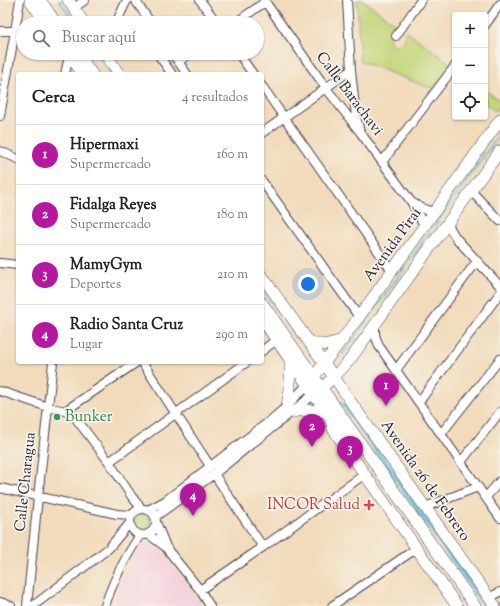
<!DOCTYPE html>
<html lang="es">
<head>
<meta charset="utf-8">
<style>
  body { margin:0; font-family:"Sorts Mill Goudy",serif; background:#f6f6f6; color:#222 }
  .controls { position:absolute; right:12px; top:12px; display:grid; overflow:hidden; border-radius:4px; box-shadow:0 1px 3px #0004 }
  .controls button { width:36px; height:36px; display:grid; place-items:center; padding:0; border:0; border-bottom:1px solid #e0e0e0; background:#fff; color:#222; font:20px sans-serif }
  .you { position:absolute; left:308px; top:284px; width:14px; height:14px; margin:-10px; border:3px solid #fff; border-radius:50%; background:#1a73e8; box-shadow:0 0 0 6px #1a73e833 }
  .badge { display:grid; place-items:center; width:26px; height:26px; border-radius:50%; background:#b5179e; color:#fff; font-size:13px; font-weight:700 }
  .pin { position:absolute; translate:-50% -33px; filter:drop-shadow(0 1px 2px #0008) }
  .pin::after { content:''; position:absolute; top:21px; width:14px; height:12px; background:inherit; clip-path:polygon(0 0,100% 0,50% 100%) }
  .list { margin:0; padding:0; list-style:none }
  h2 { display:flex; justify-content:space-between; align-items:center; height:52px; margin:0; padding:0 16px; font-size:17px }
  h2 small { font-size:13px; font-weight:400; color:#767676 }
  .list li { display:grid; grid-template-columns:26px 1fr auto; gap:12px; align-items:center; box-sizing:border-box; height:60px; padding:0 16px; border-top:1px solid #e0e0e0 }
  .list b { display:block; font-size:15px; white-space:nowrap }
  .list p { margin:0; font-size:13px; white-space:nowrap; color:#767676 }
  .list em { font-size:13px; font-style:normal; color:#767676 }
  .icon { flex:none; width:22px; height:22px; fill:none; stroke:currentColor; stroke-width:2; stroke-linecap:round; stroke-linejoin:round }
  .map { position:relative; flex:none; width:500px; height:606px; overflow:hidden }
  .search { position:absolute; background:#fff; box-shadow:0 1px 3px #0004; left:16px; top:16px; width:248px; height:44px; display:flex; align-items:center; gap:10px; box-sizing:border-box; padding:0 14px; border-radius:22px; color:#767676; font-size:15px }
  .panel { position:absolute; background:#fff; box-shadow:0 1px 3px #0004; left:16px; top:72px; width:248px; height:292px; border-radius:4px }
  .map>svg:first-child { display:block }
  .built { fill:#f4cfdd }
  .green { fill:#c3d577; stroke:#727c59 }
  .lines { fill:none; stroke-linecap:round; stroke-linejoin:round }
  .stream { stroke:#54bad2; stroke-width:2 }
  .canal { stroke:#54bad2; stroke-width:6 }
  .minor-casing { stroke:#413e4e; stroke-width:10 }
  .major-casing { stroke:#413e4e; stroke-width:12 }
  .minor { stroke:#fff; stroke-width:8 }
  .major { stroke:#fff; stroke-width:11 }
  .leisure-dot { fill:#2e9e5b; stroke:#f7f3e8; stroke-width:1.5 }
  .health-dot { fill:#e0444e; stroke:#f7f3e8; stroke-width:1.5 }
  .labels { text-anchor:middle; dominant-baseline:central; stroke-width:3.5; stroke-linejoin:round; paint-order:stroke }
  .street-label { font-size:15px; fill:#22223b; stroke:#f7f3e8 }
  .leisure-label { font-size:15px; fill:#27864d; stroke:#f7f3e8; text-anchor:start }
  .health-label { font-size:15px; fill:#be3a42; stroke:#f7f3e8; text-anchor:end }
</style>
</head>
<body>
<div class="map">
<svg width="500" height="606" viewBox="0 0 500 606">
  <rect width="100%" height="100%" fill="#f7f3e8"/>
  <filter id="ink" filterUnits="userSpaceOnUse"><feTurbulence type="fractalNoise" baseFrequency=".025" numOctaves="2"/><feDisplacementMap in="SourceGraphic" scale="8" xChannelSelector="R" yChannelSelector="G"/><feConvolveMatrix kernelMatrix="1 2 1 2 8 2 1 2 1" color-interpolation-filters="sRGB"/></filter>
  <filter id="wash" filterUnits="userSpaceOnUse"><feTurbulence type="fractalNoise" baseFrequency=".012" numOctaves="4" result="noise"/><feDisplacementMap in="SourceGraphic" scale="16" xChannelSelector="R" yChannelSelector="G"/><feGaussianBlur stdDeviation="0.9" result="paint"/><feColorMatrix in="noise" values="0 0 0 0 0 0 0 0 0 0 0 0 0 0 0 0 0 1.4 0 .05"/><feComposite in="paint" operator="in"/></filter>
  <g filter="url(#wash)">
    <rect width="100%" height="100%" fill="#f1dbbb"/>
    <!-- built -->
    <path class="built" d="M151,545L160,548L201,606H113L112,604L135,554L139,549L144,546Z"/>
    <!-- green -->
    <path class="green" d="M357,0H363L399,27V28C381,32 392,51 401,44C405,41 406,37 405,33L406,31L451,64L433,89L360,61Z
      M485,90L500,101V104L495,111L485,103Z
      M134 522a8 8 0 1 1 16 0a8 8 0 1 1-16 0Z"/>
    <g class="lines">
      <!-- stream -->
      <path class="stream" d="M59,0L75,23
        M97,53L112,74
        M441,216L500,134
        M433,228L438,221
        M262,289L300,341
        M342,355L430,232"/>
      <!-- canal -->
      <path class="canal" d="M345,405L486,606"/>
    </g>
  </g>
  <g filter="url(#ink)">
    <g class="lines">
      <!-- minor casing -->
      <g class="minor-casing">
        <path id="minor" d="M135,0L151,23
          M200,0L217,23
          M264,0L326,88L360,132L412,203L424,225
          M347,0L351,70L356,117L359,128
          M74,8L85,0
          M116,23L127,0
          M235,23L265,2
          M485,25L500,4
          M0,31H15
          M396,36L421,0
          M157,53L172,74
          M172,53L187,74
          M238,53L253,74
          M178,62L191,53
          M65,74L69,56
          M262,86L392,271
          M0,116L15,31L20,0
          M262,133L351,70
          M0,151L18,159
          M382,162L455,66
          M262,181L359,317
          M471,191L500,221
          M413,203C420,207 427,212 435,211
          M447,223L456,238L500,286
          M0,263L18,265
          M375,324V335L379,346L500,518
          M262,351L276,340
          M142,362L210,466
          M396,370L477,261
          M0,391L48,407L65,411L70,413L74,416L109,462L132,497L142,509
          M419,402L500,293
          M65,411L137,362
          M441,434L500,359
          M109,462L247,362
          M461,462L500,412
          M214,474L263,547
          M0,488L117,514L131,515
          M486,497L500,481
          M425,507L478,487
          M130 522a13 13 0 1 1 26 0a13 13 0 1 1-26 0Z
          M148,510L165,501L271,420L287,406L307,385
          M155,517L214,474L313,395
          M156,522L167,549L200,590L210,606
          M148,534L167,548
          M200,590L263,547L365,474
          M489,598L500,592
          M0,602L11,606
          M27,606L38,497L53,362
          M33,606L109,548L129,524
          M105,606C113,580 125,558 140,535
          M332,606L417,548"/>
      </g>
      <!-- major casing -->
      <g class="major-casing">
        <path id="major" d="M30,0L46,23
          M40,0L56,23
          M68,0L84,23
          M68,53L83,74
          M77,53L92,74
          M105,53L119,74
          M262,276L334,377L353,405L495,606
          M262,303L475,606
          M262,319L326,412L330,417L339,424L346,434
          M309,341C323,348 328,344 343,340
          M310,382L359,317L500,120
          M317,392L334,377L349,361L439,235L500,151
          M287,406L290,389V361
          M293,412C304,409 314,410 326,412
          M330,417L333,429L457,606"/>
      </g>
      <!-- minor -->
      <use href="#minor" class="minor"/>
      <!-- major -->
      <use href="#major" class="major"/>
    </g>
  </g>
  <!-- markers -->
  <circle class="leisure-dot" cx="57" cy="417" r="4"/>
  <path class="health-dot" d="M367 499h4v4h4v4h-4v4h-4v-4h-4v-4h4z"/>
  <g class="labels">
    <!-- street labels -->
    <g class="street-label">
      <text transform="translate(349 94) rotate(53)">Calle Barachavi</text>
      <text transform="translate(393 245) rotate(-54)">Avenida Piraí</text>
      <text transform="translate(425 481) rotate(55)">Avenida 26 de Febrero</text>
      <text transform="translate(26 482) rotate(-84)">Calle Charagua</text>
    </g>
    <!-- leisure labels -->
    <g class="leisure-label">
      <text x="65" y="417">Bunker</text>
    </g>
    <!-- health labels -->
    <g class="health-label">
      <text x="360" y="505">INCOR Salud</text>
    </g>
  </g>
</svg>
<div class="controls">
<button>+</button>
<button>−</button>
<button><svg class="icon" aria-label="locate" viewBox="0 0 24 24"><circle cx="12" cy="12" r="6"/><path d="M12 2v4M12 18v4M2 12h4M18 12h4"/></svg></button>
</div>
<div class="you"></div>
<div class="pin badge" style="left:386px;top:406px">1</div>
<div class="pin badge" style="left:312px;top:447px">2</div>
<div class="pin badge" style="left:350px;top:469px">3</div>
<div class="pin badge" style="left:193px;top:516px">4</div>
<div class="search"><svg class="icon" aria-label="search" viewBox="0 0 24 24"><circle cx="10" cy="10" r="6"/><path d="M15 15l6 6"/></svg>Buscar aquí</div>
<section class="panel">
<h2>Cerca<small>4 resultados</small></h2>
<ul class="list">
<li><span class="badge">1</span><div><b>Hipermaxi</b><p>Supermercado</p></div><em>160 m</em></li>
<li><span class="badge">2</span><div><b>Fidalga Reyes</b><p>Supermercado</p></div><em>180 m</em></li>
<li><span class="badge">3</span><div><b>MamyGym</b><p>Deportes</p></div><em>210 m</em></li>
<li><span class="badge">4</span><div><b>Radio Santa Cruz</b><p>Lugar</p></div><em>290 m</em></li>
</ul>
</section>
</div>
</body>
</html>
